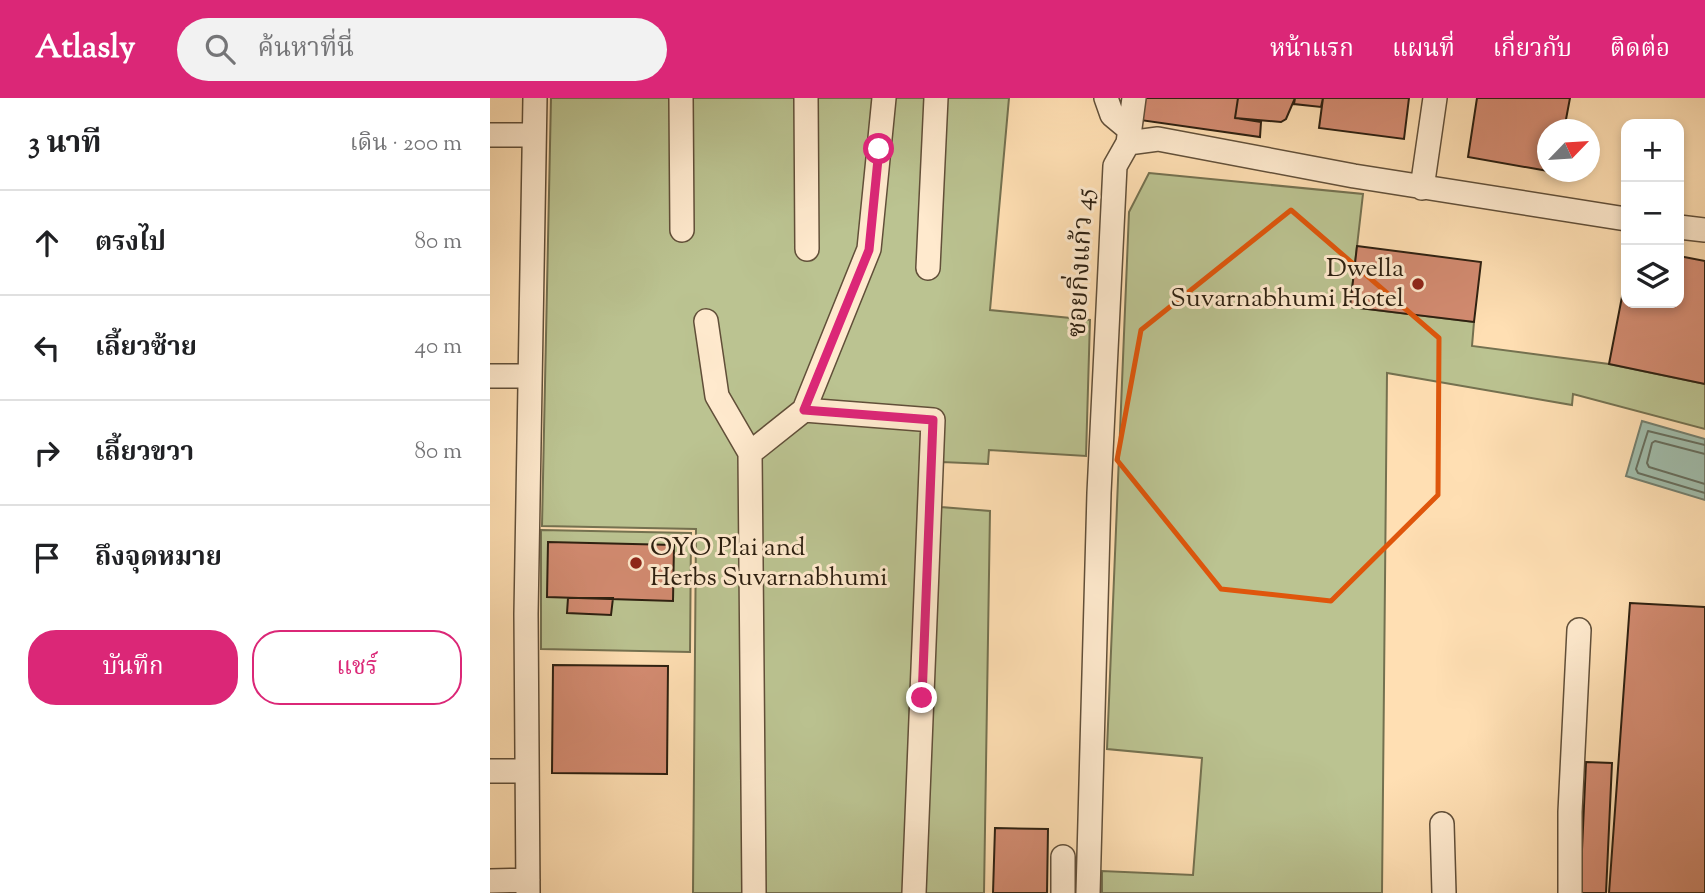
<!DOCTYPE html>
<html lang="th">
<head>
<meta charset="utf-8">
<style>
  body { margin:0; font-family:"Sorts Mill Goudy","Noto Serif Thai",serif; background:#f2f2f2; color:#202124 }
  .controls { position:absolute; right:21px; top:21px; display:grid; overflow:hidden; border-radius:14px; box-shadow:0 4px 10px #0003 }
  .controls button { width:63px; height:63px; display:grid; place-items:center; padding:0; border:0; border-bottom:2px solid #e0e0e0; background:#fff; color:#202124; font:35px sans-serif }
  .compass { position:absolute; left:1047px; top:21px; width:63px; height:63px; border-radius:50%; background:#fff; box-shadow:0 4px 10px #0003; rotate:65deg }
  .stop { position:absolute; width:21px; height:21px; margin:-16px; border:5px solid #db2777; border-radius:50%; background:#fff }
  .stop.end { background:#db2777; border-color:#fff; box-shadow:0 2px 7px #0008 }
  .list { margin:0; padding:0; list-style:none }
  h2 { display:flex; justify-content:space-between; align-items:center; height:91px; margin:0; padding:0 28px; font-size:30px }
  h2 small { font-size:23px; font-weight:400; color:#757577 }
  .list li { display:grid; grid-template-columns:46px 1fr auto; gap:21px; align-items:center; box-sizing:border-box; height:105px; padding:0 28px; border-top:2px solid #e0e0e0 }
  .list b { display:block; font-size:26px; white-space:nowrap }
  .list em { font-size:23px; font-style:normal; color:#757577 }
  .actions { display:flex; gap:14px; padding:21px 28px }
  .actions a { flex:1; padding:16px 0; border:2px solid #db2777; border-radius:28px; text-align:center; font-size:24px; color:#db2777 }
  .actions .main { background:#db2777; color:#fff }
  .icon { flex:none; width:38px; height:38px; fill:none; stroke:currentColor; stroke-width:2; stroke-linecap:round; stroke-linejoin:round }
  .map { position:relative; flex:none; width:1215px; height:795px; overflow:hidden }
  header { display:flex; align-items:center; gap:42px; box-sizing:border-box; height:98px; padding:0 35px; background:#db2777; color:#fff }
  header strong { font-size:33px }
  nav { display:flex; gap:38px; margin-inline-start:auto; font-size:24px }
  .search { width:490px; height:63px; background:#f2f2f2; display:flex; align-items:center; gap:18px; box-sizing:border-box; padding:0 24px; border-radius:38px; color:#757577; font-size:26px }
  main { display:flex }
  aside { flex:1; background:#fff }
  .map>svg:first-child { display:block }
  .green { fill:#bbc391; stroke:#747150; stroke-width:2 }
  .water { fill:#a0bdac; stroke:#727e6e; stroke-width:2 }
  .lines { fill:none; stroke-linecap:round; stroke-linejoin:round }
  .shore { stroke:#666e5e; stroke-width:2 }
  .building { fill:#d38b71; stroke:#2c1f10; stroke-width:2 }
  .minor-casing { stroke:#614f39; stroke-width:26 }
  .minor { stroke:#ffeace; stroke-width:23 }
  .route { stroke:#db2777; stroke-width:9 }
  .marked { fill:none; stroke:#df560c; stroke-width:5; stroke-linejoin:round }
  .poi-dot { fill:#8f2418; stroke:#ffeace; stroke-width:2.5 }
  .labels { text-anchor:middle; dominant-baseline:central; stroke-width:6; stroke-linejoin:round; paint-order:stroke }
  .street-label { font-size:26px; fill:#2c1f10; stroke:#ffeace }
  .poi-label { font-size:26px; fill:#2c1f10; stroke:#ffeace; text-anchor:end }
</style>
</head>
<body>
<header>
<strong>Atlasly</strong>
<div class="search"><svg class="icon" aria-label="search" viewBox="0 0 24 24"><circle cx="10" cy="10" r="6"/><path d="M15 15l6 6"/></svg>ค้นหาที่นี่</div>
<nav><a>หน้าแรก</a><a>แผนที่</a><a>เกี่ยวกับ</a><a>ติดต่อ</a></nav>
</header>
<main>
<aside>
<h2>3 นาที<small>เดิน · 200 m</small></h2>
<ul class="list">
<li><svg class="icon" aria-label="ahead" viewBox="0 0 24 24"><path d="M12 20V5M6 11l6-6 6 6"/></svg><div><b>ตรงไป</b></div><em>80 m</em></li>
<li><svg class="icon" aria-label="left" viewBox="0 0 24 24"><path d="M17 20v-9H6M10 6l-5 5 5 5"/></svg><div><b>เลี้ยวซ้าย</b></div><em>40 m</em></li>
<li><svg class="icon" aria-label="right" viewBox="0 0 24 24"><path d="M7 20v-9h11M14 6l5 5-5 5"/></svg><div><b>เลี้ยวขวา</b></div><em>80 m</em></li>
<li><svg class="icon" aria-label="arrive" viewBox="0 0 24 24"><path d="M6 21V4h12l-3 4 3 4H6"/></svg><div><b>ถึงจุดหมาย</b></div></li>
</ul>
<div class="actions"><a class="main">บันทึก</a><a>แชร์</a></div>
</aside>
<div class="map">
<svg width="1215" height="795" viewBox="0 0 1215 795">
  <rect width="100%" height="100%" fill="#ffdfb3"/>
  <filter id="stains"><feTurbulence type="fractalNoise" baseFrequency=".00286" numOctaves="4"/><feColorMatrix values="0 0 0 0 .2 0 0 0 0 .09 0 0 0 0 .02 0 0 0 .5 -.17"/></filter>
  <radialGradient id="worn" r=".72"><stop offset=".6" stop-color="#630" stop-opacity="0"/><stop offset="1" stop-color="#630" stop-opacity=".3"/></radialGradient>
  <!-- green -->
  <path class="green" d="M61,0H519L500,212L600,222L596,358L499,352L498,366L452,364L451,409L500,413L494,795H203L206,431L52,428Z
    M659,75L873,96L860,209L984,224L982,248L1119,266L1215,286V331L1083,296L1082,307L897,275L892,795H612V773L703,777L712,660L617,651L639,114Z
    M51,432L201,435L200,554L51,551Z"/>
  <!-- water -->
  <path class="water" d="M1152,323L1215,341V402L1136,378Z"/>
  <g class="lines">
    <!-- shore -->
    <path class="shore" d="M1215,347L1158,333L1146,371L1148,375L1215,395
      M1215,356L1165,343L1162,345L1157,365L1159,369L1215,386"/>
  </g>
  <!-- building -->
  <path class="building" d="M653,0H748L745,20L771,24L770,39L650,22Z
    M748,0H805L796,21L791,24L745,20Z
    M805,0H833L831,9L804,6Z
    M833,0H919L914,41L829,30Z
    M987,0H1080L1074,32H1058V73L978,59Z
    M867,148L991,164L984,224L860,209Z
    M1189,158L1215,163V286L1119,266L1136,178V205H1189Z
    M58,444L184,447L183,503L57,499Z
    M78,500H123L121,517L77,515Z
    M1140,505L1215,509V795H1119Z
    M63,567L178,568L177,676L62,675Z
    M1096,664L1122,665L1116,795H1090Z
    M505,730L558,731L557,795H503Z"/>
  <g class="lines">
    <!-- minor casing -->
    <g class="minor-casing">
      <path id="minor" d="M191,0L192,132
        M316,0L317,151
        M616,0L622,17L640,32
        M0,37H44
        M638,45L644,0
        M932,90L945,0
        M1189,129L1215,132
        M438,170L446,0
        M216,223L227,298L260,355L264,795
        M0,278H40
        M314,312L379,151L394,0
        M260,355L314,312L443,322L424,795
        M0,673H37
        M952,726L954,795
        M573,759V795
        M0,783L38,782
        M38,795L36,516L45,0
        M598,795L609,395L625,68L638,45L668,41L864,78L1136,121
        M1080,795V714L1089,532"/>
    </g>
    <!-- minor -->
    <use href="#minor" class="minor"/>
  </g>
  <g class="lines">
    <!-- route -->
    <path class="route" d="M389,51L379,152L314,312L443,322L432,600"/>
  </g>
  <!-- marked area -->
  <path class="marked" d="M801,112L949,240L948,397L841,503L731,491L627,362L651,232Z"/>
  <!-- markers -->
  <g class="poi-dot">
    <circle cx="928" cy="186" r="7"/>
    <circle cx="146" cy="465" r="7"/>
  </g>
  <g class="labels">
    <!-- street labels -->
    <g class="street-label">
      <text transform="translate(592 165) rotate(-87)">ซอยกิ่งแก้ว 45</text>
    </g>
    <!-- poi labels -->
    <g class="poi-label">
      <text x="914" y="171">Dwella<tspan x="914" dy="30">Suvarnabhumi Hotel</tspan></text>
      <text x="160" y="450" text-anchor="start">OYO Plai and<tspan x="160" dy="30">Herbs Suvarnabhumi</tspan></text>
    </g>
  </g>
  <rect width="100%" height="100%" filter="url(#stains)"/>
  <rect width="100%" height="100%" fill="url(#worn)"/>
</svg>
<div class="controls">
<button>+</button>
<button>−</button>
<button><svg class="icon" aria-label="layers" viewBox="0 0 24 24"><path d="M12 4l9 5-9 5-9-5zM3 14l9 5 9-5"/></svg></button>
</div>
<svg class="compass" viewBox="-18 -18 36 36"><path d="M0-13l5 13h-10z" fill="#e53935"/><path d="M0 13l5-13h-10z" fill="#757577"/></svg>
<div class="stop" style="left:389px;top:51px"></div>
<div class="stop end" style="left:432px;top:600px"></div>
</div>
</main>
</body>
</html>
